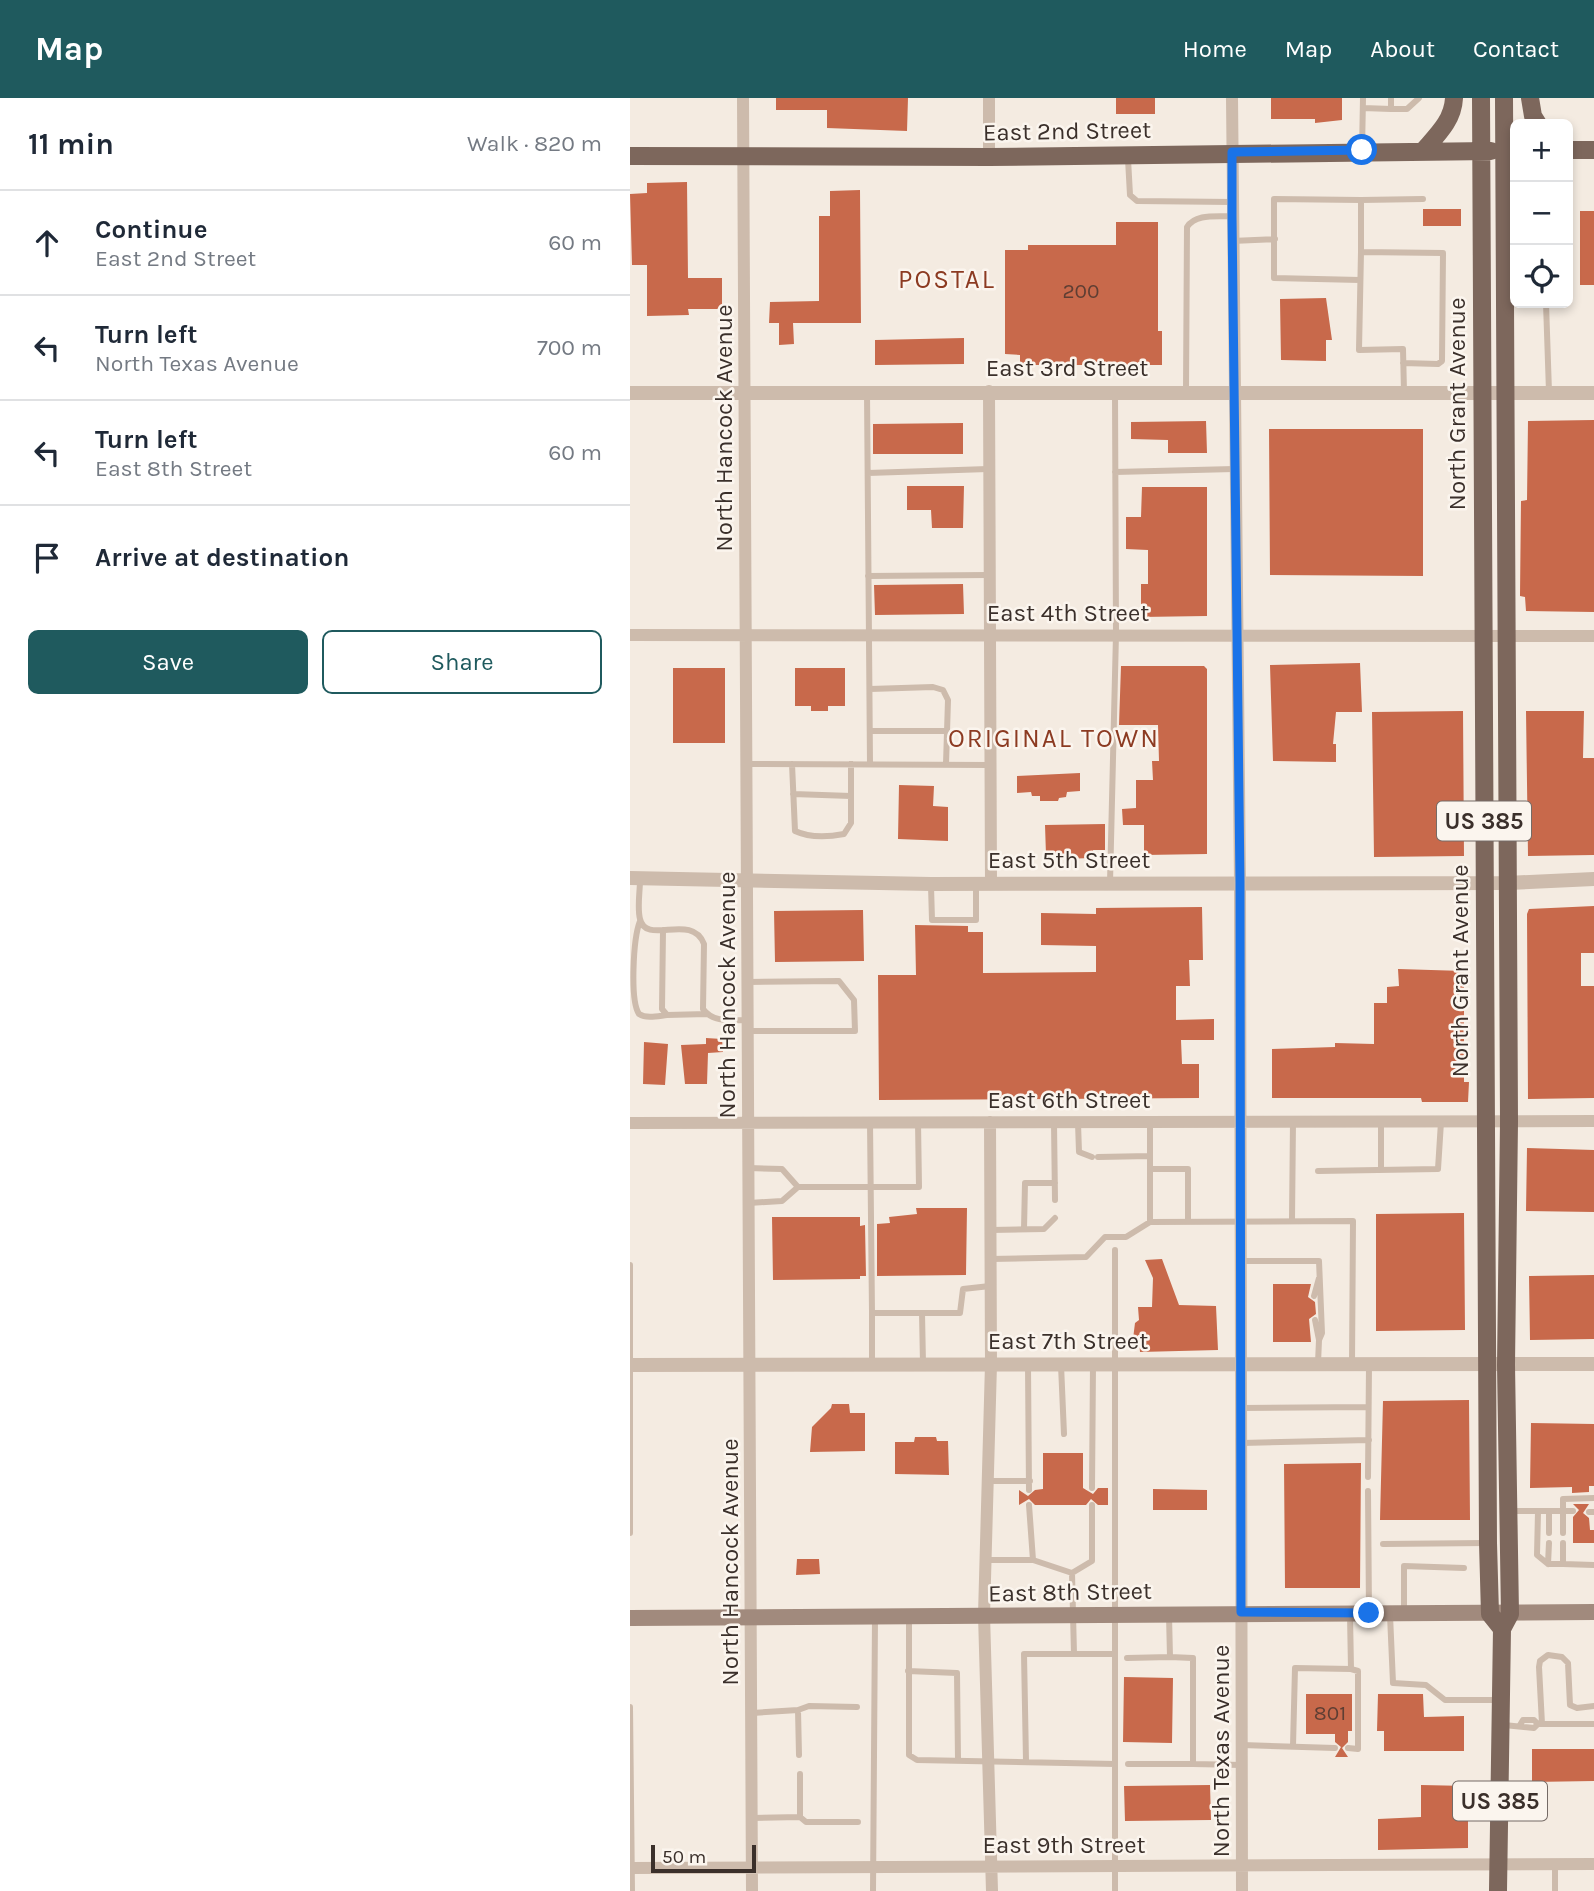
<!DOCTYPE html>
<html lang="en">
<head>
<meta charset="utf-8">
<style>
  body { margin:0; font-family:Karla,sans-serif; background:#f2f2f3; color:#1f2937 }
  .controls { position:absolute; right:21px; top:21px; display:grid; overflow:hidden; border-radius:10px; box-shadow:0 4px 10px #0003 }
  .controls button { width:63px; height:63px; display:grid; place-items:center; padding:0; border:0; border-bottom:2px solid #e0e1e3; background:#fff; color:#1f2937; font:35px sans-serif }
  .scale { position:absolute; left:21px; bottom:18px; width:105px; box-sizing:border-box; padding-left:7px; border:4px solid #3b302b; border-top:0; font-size:19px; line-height:24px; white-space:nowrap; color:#3b302b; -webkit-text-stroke:5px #fbf5ee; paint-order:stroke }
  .stop { position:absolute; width:21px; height:21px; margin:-16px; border:5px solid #1a73e8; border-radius:50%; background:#fff }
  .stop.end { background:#1a73e8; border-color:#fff; box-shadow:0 2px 7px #0008 }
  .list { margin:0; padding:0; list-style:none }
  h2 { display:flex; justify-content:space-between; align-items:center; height:91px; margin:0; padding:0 28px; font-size:30px }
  h2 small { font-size:23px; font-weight:400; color:#747a83 }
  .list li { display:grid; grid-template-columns:46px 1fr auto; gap:21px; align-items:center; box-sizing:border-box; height:105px; padding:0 28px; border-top:2px solid #e0e1e3 }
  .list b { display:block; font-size:26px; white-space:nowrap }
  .list p { margin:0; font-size:23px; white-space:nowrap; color:#747a83 }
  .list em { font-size:23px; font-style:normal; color:#747a83 }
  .actions { display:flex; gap:14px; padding:21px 28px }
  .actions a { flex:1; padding:16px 0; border:2px solid #1f5a5e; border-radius:10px; text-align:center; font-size:24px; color:#1f5a5e }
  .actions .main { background:#1f5a5e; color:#fff }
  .icon { flex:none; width:38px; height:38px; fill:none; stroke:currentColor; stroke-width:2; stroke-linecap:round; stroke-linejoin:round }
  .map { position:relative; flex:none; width:964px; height:1793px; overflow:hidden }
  header { display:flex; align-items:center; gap:42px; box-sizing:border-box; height:98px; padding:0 35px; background:#1f5a5e; color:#fff }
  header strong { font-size:33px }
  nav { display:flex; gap:38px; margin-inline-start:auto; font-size:24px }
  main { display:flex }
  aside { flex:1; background:#fff }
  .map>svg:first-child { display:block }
  .building { fill:#c8694b }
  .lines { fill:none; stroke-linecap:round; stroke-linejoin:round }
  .service { stroke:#cdbbac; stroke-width:6 }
  .minor { stroke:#cdbbac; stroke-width:12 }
  .tertiary { stroke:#cdbbac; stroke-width:14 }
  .secondary { stroke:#a18a7d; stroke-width:16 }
  .primary { stroke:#7d675c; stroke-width:18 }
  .route { stroke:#1a73e8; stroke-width:9 }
  .labels { text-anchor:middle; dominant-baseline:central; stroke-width:5; stroke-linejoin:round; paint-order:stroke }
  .number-label { font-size:21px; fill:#5e3e33 }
  .shield { fill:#fbf5ee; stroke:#756b66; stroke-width:2 }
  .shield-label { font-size:23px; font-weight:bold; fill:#3b302b }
  .street-label { font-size:24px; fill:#3b302b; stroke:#fbf5ee }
  .neighbourhood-label { font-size:26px; letter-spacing:2px; fill:#8c3b22; stroke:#fbf5ee }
</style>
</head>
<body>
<header>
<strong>Map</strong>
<nav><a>Home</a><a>Map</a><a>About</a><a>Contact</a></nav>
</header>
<main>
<aside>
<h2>11 min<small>Walk · 820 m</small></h2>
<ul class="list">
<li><svg class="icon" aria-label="ahead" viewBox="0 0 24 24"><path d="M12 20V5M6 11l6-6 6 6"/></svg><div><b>Continue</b><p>East 2nd Street</p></div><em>60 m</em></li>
<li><svg class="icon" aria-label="left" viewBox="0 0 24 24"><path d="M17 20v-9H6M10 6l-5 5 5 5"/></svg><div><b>Turn left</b><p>North Texas Avenue</p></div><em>700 m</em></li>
<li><svg class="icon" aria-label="left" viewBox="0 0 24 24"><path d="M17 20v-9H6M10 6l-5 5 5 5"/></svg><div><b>Turn left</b><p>East 8th Street</p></div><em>60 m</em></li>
<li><svg class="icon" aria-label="arrive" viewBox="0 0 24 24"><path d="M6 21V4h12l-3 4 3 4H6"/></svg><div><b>Arrive at destination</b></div></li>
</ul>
<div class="actions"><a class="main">Save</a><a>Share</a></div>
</aside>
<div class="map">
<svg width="964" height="1793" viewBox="0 0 964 1793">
  <rect width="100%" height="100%" fill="#f4ebe1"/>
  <!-- building -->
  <path class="building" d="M146,0H278L277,33L197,30V12H146Z
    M486,0H525V16H486Z
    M641,0H712V22L685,25V21H641Z
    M57,84L58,180H92V211H58L59,217L17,218V167H2L0,96L17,95V85Z
    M230,92L231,225H163L164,246L149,247V225H139L140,204L189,203V118H200V93Z
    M793,111H831V128H793Z
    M950,113H964V187H950Z
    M486,124H528V233H532V267H390V257L375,256V152H398V147H486Z
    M696,200L702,242H696V263L651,262L650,201Z
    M334,240V266L245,267V242Z
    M964,322V514L896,513L895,499L890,498L891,403L897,402L898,323Z
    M576,323L577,355H538V342L501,341V324Z
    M333,325V356H243V326Z
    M639,331H793V478L640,477Z
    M277,388H334L333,430H302L301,412H277Z
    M512,389H577V518L511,519V486H518V452L496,451V419H511Z
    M333,486L334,516L245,517L244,487Z
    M730,565L732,614H706L703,646H706V664L643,663L640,567Z
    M491,568H574L577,571V756L514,757V727H493L492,711L506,710V682H523L522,663H529L528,627H489Z
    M43,570H95V645H43Z
    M165,570H215V608H198V613H181V608H165Z
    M833,613L834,758L744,759L742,614Z
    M896,613H954L953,660H964V757L898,758Z
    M450,675V693L437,694L436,699L429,700L428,703H410V698H402L401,694L387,695V678Z
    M269,687L304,688L303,708L318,709V743L268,741Z
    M475,726V752H463L464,760L426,761L425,756L416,757L415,727Z
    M964,808V855H951V888H964V1000L898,1001L897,816L899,811Z
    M572,809L573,862H559L560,888H546V922L584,921V942H551L552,966H569V1000L249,1002L248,877H286L285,827L338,828V834H353V875L466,874V848L411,847V815L466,816V810Z
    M233,812L234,863L145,864L144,813Z
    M768,871L834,873V984H839L838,1004H792L791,1000H642V951L705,949V945L744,946V905H757V889L769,888Z
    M76,940L92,941L93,954L78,955L77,986H55L51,947L76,946Z
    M14,944L38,946L35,987L13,986Z
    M897,1050L964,1052V1114L896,1113Z
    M286,1110H337L336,1177L247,1178V1126L260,1125L259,1119L287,1116Z
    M834,1115L835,1232L746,1233V1116Z
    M142,1119H230V1128L235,1127L236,1178H230V1181L143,1182Z
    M532,1161L549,1207L586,1208L588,1252L510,1254L509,1241H503L505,1225L509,1222L508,1209H522L523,1180L515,1162Z
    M964,1177V1241L900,1242L899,1178Z
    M643,1186H681L678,1199L685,1204L686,1216L679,1221L681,1244H643Z
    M839,1302L840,1422H750L753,1303Z
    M202,1306H219L220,1315H235V1353L180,1354L182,1329L201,1310Z
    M901,1325L964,1326V1388H959V1394L942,1395V1389L900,1390Z
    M285,1339H306L307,1343H318L319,1377L265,1376V1344H284Z
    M413,1355H453V1390L463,1396L468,1390H478V1407H468L461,1401L456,1407H405L399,1401L389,1407V1392L398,1398L405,1392L413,1391Z
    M731,1365L730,1490H655L654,1366Z
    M523,1391L577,1392V1412H523Z
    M943,1406H959L953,1415L959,1420L960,1432H964V1445H943V1419L949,1412Z
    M167,1461H189L190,1476L166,1477Z
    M494,1579L543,1580L542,1645L493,1644Z
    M676,1596H722V1633H718V1644L712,1650L718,1659H705L711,1649L705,1644V1636H676Z
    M748,1596H793L794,1619L834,1618V1653H754V1633H747Z
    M902,1651H964V1683L902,1684Z
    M580,1687L581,1722L495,1723L494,1688Z
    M791,1687L838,1688V1750L748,1752V1721L791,1719Z"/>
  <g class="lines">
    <!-- service -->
    <path class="service" d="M761,0V11H777L789,0
      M733,10L761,11
      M732,53L733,0
      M498,61L500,97L507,103L602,104
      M602,143L645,141
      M731,154V102L793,101
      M730,182L644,180V101L731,102
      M916,205L919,294
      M773,265L808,266L812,263L813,155L731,154L729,252L773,251L774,294
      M556,293L557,129C566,115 587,119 602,118
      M237,294L240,666
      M485,374L604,371
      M238,375L358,371
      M238,478L357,477
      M240,591L303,589L313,592L318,602L316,666
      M240,633H317
      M117,666L360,667
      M162,666L165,733C180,740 198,739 214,736L221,725V666
      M163,696L221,698
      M10,782C10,794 7,809 10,821C16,848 62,814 74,846L73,911C83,925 101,922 117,922
      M480,785L486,536L485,297
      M301,788L302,822H346V788
      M10,823C3,841 0,903 9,916C17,921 28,918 37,917
      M33,832L32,911L37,917L77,916
      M118,884L209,883L224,902L225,933H118
      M240,1024L242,1215H330L333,1191L360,1188
      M424,1025L425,1102
      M448,1025L449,1054L462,1059
      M468,1059L520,1058
      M119,1070L152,1071L168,1089
      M520,1071H558V1124
      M751,1072V1023
      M688,1073L808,1071L811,1024
      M119,1105L152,1103L168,1089H289L288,1024
      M662,1122L663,1023
      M520,1124V1024
      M394,1131L395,1085H425
      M361,1132L414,1131L425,1120
      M485,1152V1793
      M361,1161L456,1159L475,1139H496L520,1124L723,1123L722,1266
      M609,1163H689L692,1235L689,1242L688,1265
      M0,1167V1435
      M684,1198L689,1180
      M242,1215V1266
      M292,1215L293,1266
      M685,1222L689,1242
      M431,1267L434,1336
      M398,1268L399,1392
      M612,1310L738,1309
      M612,1345L739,1342
      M738,1379L739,1268
      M358,1383H400
      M462,1390L463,1266
      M738,1393L739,1514
      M399,1407L403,1462
      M882,1413H943
      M908,1414L907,1457L918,1466
      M959,1414H964
      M919,1435V1413
      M933,1435V1401L964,1400
      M919,1445L918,1466H933
      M933,1445V1466L964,1467
      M753,1446L856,1445
      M356,1462H403L442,1475L462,1463V1407
      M774,1513V1468L834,1470
      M760,1517L763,1585L796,1587L815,1602H868
      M279,1520V1657L287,1662L485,1666
      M444,1556H484
      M497,1560L540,1559
      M278,1573L327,1575L328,1662
      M0,1609L2,1793
      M168,1612L179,1608L227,1609
      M122,1615L168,1612L169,1657
      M912,1626L909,1569L910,1563L918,1557L932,1559L938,1565L940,1607L947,1610L964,1608
      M874,1627L904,1630L908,1626H964
      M890,1627L893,1622H904L908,1626
      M612,1647L705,1650
      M663,1648L665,1570L721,1571L720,1517
      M718,1650L728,1651V1573L721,1571
      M396,1663L394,1556H444L442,1475
      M498,1666H563V1560L540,1559L539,1517
      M563,1666L612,1667
      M170,1719L176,1724H228
      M122,1720L170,1719V1676
      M925,1767V1793
      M243,1793L245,1520"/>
    <!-- minor -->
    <path class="minor" d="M113,0L122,1793
      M602,0L610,784L612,1793
      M359,59V0
      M359,293L361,785
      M0,537L964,538
      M360,1024L361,1266L354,1517L362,1793
      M0,1025L964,1023
      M0,1770L964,1766"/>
    <!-- tertiary -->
    <path class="tertiary" d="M0,295H964
      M0,780L301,786L877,785L964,781
      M0,1267L964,1266"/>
    <!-- secondary -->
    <path class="secondary" d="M0,1520L964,1514"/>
    <!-- primary -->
    <path class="primary" d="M851,0L858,1445L860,1516L872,1531
      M900,0L903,18L908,26
      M794,52C808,36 823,22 824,0
      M938,52H964
      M0,58L359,59L861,53
      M868,1793L872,1531L880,1516L876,1267L879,1024L874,0"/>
  </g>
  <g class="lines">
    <!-- route -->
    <path class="route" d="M732,52L602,54V118L610,784L611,1514L739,1515"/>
  </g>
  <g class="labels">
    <!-- number labels -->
    <g class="number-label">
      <text x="451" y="193">200</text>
      <text x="700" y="1615">801</text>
    </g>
    <!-- shield labels -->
    <g class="shield">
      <rect x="807" y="703.5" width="94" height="39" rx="5"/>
      <rect x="823" y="1683.5" width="94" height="39" rx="5"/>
    </g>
    <g class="shield-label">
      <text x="854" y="723">US 385</text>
      <text x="870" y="1703">US 385</text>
    </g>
    <!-- street labels -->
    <g class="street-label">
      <text transform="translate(437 33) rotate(-1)">East 2nd Street</text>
      <text x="437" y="270">East 3rd Street</text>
      <text transform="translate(827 306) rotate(-90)">North Grant Avenue</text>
      <text transform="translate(94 330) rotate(-90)">North Hancock Avenue</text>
      <text x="438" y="515">East 4th Street</text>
      <text x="439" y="762">East 5th Street</text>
      <text transform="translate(830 873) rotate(-90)">North Grant Avenue</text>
      <text transform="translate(97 897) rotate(-90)">North Hancock Avenue</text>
      <text x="439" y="1002">East 6th Street</text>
      <text x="438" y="1243">East 7th Street</text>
      <text transform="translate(100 1464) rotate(-90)">North Hancock Avenue</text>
      <text transform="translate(440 1494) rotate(-1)">East 8th Street</text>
      <text transform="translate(591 1653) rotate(-90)">North Texas Avenue</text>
      <text x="434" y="1747">East 9th Street</text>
    </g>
    <!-- neighbourhood labels -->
    <g class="neighbourhood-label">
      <text x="317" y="181">POSTAL</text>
      <text x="424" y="640">ORIGINAL TOWN</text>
    </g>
  </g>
</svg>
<div class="controls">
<button>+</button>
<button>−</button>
<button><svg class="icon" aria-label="locate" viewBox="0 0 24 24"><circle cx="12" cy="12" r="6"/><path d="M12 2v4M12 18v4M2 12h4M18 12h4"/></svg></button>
</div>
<div class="scale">50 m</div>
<div class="stop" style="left:732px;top:52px"></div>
<div class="stop end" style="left:739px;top:1515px"></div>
</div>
</main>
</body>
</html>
